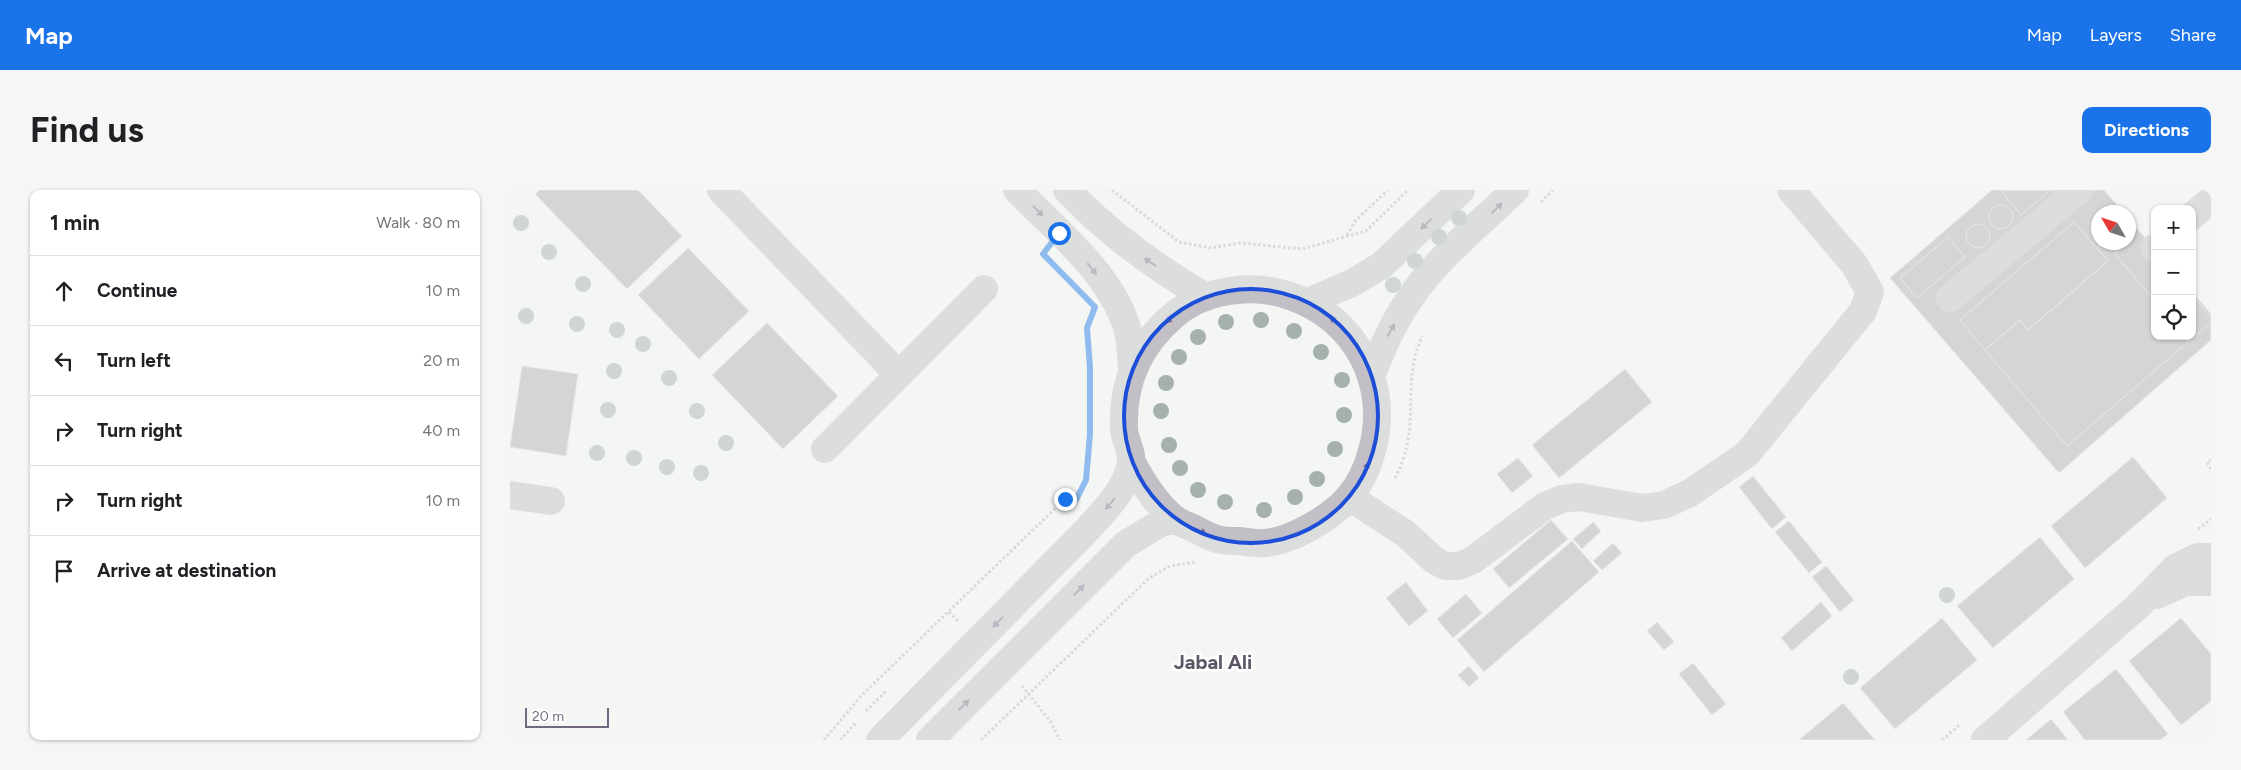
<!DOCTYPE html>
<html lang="en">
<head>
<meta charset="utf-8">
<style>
  body { margin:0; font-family:Figtree,sans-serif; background:#f6f6f6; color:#202124 }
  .controls { position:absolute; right:15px; top:15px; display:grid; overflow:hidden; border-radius:10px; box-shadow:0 1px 4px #0004 }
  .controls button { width:45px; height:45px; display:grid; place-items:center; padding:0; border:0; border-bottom:1px solid #e0e0e0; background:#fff; color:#202124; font:25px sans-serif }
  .compass { position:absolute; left:1581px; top:15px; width:45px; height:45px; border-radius:50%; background:#fff; box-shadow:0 1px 4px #0004; rotate:309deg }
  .scale { position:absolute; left:15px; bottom:12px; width:84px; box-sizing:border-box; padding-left:5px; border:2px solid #726980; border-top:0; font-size:14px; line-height:18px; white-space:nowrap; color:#726980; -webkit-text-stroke:4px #fff; paint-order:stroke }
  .stop { position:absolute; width:15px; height:15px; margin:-11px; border:4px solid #1a73e8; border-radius:50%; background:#fff }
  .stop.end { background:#1a73e8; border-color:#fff; box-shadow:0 1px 5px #0008 }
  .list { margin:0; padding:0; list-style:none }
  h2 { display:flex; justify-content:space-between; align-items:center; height:65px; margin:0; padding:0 20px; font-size:21px }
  h2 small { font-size:16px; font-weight:400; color:#757577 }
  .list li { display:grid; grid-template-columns:32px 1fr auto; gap:15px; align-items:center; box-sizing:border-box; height:70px; padding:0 20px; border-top:1px solid #e0e0e0 }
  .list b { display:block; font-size:19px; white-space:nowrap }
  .list em { font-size:16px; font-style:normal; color:#757577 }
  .icon { flex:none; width:28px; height:28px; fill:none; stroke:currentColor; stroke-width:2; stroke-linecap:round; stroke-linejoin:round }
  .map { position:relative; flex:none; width:1701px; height:550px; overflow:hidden; border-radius:10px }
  header { display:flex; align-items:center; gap:30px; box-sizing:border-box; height:70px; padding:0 25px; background:#1a73e8; color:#fff }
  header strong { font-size:24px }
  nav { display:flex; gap:28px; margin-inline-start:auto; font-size:18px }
  .intro { display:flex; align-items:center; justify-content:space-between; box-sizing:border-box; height:120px; padding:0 30px }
  h1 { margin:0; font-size:35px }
  .button { padding:12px 22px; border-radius:10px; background:#1a73e8; color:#fff; font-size:18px; font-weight:700 }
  main { display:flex; gap:30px; padding:0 30px }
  aside { flex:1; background:#fff; border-radius:10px; box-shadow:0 1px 4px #0004 }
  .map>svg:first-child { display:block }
  .building { fill:#b1adb7; stroke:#d6d7d6 }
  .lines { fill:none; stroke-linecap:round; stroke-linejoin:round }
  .path { stroke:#bbb9be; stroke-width:3; stroke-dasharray:2.5 2.5; stroke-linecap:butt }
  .minor { stroke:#c2c0c6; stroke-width:28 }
  .tree { fill:#a6b1ad }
  .oneway { fill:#766d84 }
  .route { stroke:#1a73e8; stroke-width:6 }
  .marked { fill:none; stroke:#1d4ed8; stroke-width:4; stroke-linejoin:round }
  .labels { text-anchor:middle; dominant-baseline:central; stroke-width:5; stroke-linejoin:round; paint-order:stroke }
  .district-label { font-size:20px; font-weight:bold; fill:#5c5666; stroke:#fff }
</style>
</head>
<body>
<header>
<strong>Map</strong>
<nav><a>Map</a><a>Layers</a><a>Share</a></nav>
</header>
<div class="intro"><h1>Find us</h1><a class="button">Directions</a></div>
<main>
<aside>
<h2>1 min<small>Walk · 80 m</small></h2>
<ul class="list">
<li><svg class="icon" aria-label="ahead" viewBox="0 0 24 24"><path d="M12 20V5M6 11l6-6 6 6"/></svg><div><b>Continue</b></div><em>10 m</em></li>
<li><svg class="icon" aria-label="left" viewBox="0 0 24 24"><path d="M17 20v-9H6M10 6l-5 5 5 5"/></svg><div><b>Turn left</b></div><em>20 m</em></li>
<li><svg class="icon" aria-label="right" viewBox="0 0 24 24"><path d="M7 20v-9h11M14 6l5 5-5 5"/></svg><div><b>Turn right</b></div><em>40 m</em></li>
<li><svg class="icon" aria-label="right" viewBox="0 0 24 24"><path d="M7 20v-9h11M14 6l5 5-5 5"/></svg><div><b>Turn right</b></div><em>10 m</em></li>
<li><svg class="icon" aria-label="arrive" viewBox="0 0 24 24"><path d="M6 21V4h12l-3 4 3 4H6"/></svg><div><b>Arrive at destination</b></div></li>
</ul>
</aside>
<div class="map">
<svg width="1701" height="550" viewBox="0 0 1701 550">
  <rect width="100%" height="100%" fill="#f3f6f3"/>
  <!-- building -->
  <path class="building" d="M30,0H128L172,46L117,99L25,4Z
    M1482,0H1594L1613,22H1588V52H1618V29L1645,59V146H1682V102L1701,124V150L1549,283L1380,88Z
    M1494,0H1540L1511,25L1492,2Z
    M1479 27a12 12 0 1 1 24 0a12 12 0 1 1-24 0Z
    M1564,32L1598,71L1518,140L1510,130L1475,160L1450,130Z
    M1456 46a12 12 0 1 1 24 0a12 12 0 1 1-24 0Z
    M1438,47L1455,67L1407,108L1390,88Z
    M1593,52H1618L1605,64L1645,111V146H1682V105L1701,127V132L1557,256L1475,160L1510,130L1518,140L1598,71L1587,58Z
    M178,58L239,121L189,169L128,105Z
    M257,133L328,206L273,259L202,185Z
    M12,176L68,184L56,266L0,257Z
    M1115,179L1142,212L1049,288L1022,255Z
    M1623,267L1657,308L1575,378L1541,336Z
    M1008,268L1023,286L1002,303L987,284Z
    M1243,286L1276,327L1262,339L1229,297Z
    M1041,330L1058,349L999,398L983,379Z
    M1279,331L1312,372L1299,383L1265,342Z
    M1083,332L1091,341L1072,359L1063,349Z
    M1530,347L1564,389L1483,458L1447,416Z
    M1062,351L1089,382L974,482L947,450Z
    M1103,353L1112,363L1092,380L1083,371Z
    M1316,376L1344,410L1330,422L1302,387Z
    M896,392L918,421L899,436L876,408Z
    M956,404L972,423L943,448L927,429Z
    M1311,412L1322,426L1282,461L1271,448Z
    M1432,428L1467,470L1385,539L1350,498Z
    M1671,428L1701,464V511L1671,535L1619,471Z
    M1147,432L1164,452L1154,460L1137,441Z
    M1183,473L1216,514L1202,525L1169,484Z
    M959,476L969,488L959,497L948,485Z
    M1606,479L1658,544L1650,550H1575L1553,522Z
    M1333,513L1365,550H1289Z
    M1541,529L1558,550H1516Z"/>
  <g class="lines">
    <!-- path -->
    <path class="path" d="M602,0L669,52L700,58L730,53L792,59L856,41L898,0
      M1031,12L1043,0
      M837,45L846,30L878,0
      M1701,270L1697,272L1701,280
      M885,288C908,243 896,217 904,172C905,163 909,154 912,146
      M1688,339L1701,329
      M439,422L449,432
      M512,496L541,532L550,550
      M356,521L376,501
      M314,550L353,504L555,309L566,310L576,290L580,244V178L577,138L582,126
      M330,550L347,532
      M471,550L639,388L660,376L686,372
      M1432,550L1451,534"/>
    <!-- minor -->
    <path class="minor" d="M211,0L389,185
      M507,0C547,41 602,84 618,141C621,153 621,167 622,179
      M557,0C598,43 644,77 696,107
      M1682,26L1701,10
      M1644,58H1645
      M1440,108L1569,0
      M798,112L844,92L872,75L951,0
      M862,184C872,159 882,135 897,113C923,71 970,34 1005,0
      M315,259L474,99
      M0,305L41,311
      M839,307L896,344L924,370L935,376H949L963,370L1035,316L1052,309L1069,307L1132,318L1154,315L1180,303L1237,264L1353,121L1360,102L1344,74L1281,0
      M1647,405L1675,392H1701
      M370,550L578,339C595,320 616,300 621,273C623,262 614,249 614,239C612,193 629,155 663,126C694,99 743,93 780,106C847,128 882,197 861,264C857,279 849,295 839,307C822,327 782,351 755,353C747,354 737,352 729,351C722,351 713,351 707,349C700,347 693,343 687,340C679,336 669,333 663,328C644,311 633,293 621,271
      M420,550L616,354L649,334L665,329
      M1475,550L1628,416L1665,378L1688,367H1701"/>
  </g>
  <!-- trees -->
  <g class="tree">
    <circle cx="949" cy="28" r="8"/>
    <circle cx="11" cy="33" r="8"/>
    <circle cx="929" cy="47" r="8"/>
    <circle cx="39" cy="62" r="8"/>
    <circle cx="905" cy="71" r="8"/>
    <circle cx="73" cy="94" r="8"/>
    <circle cx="883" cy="95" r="8"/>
    <circle cx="16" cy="126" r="8"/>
    <circle cx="751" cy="130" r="8"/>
    <circle cx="716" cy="132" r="8"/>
    <circle cx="67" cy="134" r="8"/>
    <circle cx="107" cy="140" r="8"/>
    <circle cx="784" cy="141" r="8"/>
    <circle cx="688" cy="147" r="8"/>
    <circle cx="133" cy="154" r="8"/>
    <circle cx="811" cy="162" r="8"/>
    <circle cx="669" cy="167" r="8"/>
    <circle cx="104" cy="181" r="8"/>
    <circle cx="159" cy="188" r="8"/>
    <circle cx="832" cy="190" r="8"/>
    <circle cx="656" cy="193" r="8"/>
    <circle cx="98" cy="220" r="8"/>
    <circle cx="187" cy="221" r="8"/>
    <circle cx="651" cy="221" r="8"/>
    <circle cx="834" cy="225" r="8"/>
    <circle cx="216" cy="253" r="8"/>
    <circle cx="659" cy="255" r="8"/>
    <circle cx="825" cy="259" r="8"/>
    <circle cx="87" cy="263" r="8"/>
    <circle cx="124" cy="268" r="8"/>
    <circle cx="157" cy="277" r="8"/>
    <circle cx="670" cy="278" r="8"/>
    <circle cx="191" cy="283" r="8"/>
    <circle cx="807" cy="289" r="8"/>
    <circle cx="688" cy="300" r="8"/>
    <circle cx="785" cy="307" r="8"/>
    <circle cx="715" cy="312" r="8"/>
    <circle cx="754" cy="320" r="8"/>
    <circle cx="1437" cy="405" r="8"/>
    <circle cx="1341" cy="487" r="8"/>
  </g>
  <!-- one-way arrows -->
  <defs><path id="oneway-solid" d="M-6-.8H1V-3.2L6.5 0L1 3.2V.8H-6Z" transform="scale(1.25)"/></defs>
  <g class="oneway">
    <use href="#oneway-solid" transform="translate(987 18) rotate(-44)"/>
    <use href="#oneway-solid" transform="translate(528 21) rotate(46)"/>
    <use href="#oneway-solid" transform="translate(916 34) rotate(136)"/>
    <use href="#oneway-solid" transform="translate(640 72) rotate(-146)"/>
    <use href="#oneway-solid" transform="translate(582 79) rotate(51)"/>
    <use href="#oneway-solid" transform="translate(661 128) rotate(138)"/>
    <use href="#oneway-solid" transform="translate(825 131) rotate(-136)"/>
    <use href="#oneway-solid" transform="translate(881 140) rotate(-60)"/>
    <use href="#oneway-solid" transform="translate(856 279) rotate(-66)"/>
    <use href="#oneway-solid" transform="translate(600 314) rotate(129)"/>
    <use href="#oneway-solid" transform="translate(690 341) rotate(25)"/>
    <use href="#oneway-solid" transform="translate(569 400) rotate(-44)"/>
    <use href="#oneway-solid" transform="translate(488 432) rotate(134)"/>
    <use href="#oneway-solid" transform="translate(454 515) rotate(-45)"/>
  </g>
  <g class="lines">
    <!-- route -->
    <path class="route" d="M549,43L533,64L585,117L577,138L580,178V244L576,290L566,310L555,309"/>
  </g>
  <!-- marked area -->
  <path d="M0 0H1701V550H0ZM614 226a127 127 0 1 1 254 0a127 127 0 1 1-254 0Z" fill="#f3f6f3" fill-opacity=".55" fill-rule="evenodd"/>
  <path class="marked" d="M614 226a127 127 0 1 1 254 0a127 127 0 1 1-254 0Z"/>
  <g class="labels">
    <!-- district labels -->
    <g class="district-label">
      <text x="703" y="472">Jabal Ali</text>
    </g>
  </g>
</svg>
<div class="controls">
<button>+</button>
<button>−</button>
<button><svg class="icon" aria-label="locate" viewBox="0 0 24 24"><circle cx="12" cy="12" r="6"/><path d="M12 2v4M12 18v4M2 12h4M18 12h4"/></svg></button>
</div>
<svg class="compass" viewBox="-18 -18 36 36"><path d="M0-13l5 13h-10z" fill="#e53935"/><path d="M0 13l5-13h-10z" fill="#757577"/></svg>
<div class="scale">20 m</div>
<div class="stop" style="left:549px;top:43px"></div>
<div class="stop end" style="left:555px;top:309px"></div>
</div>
</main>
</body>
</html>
